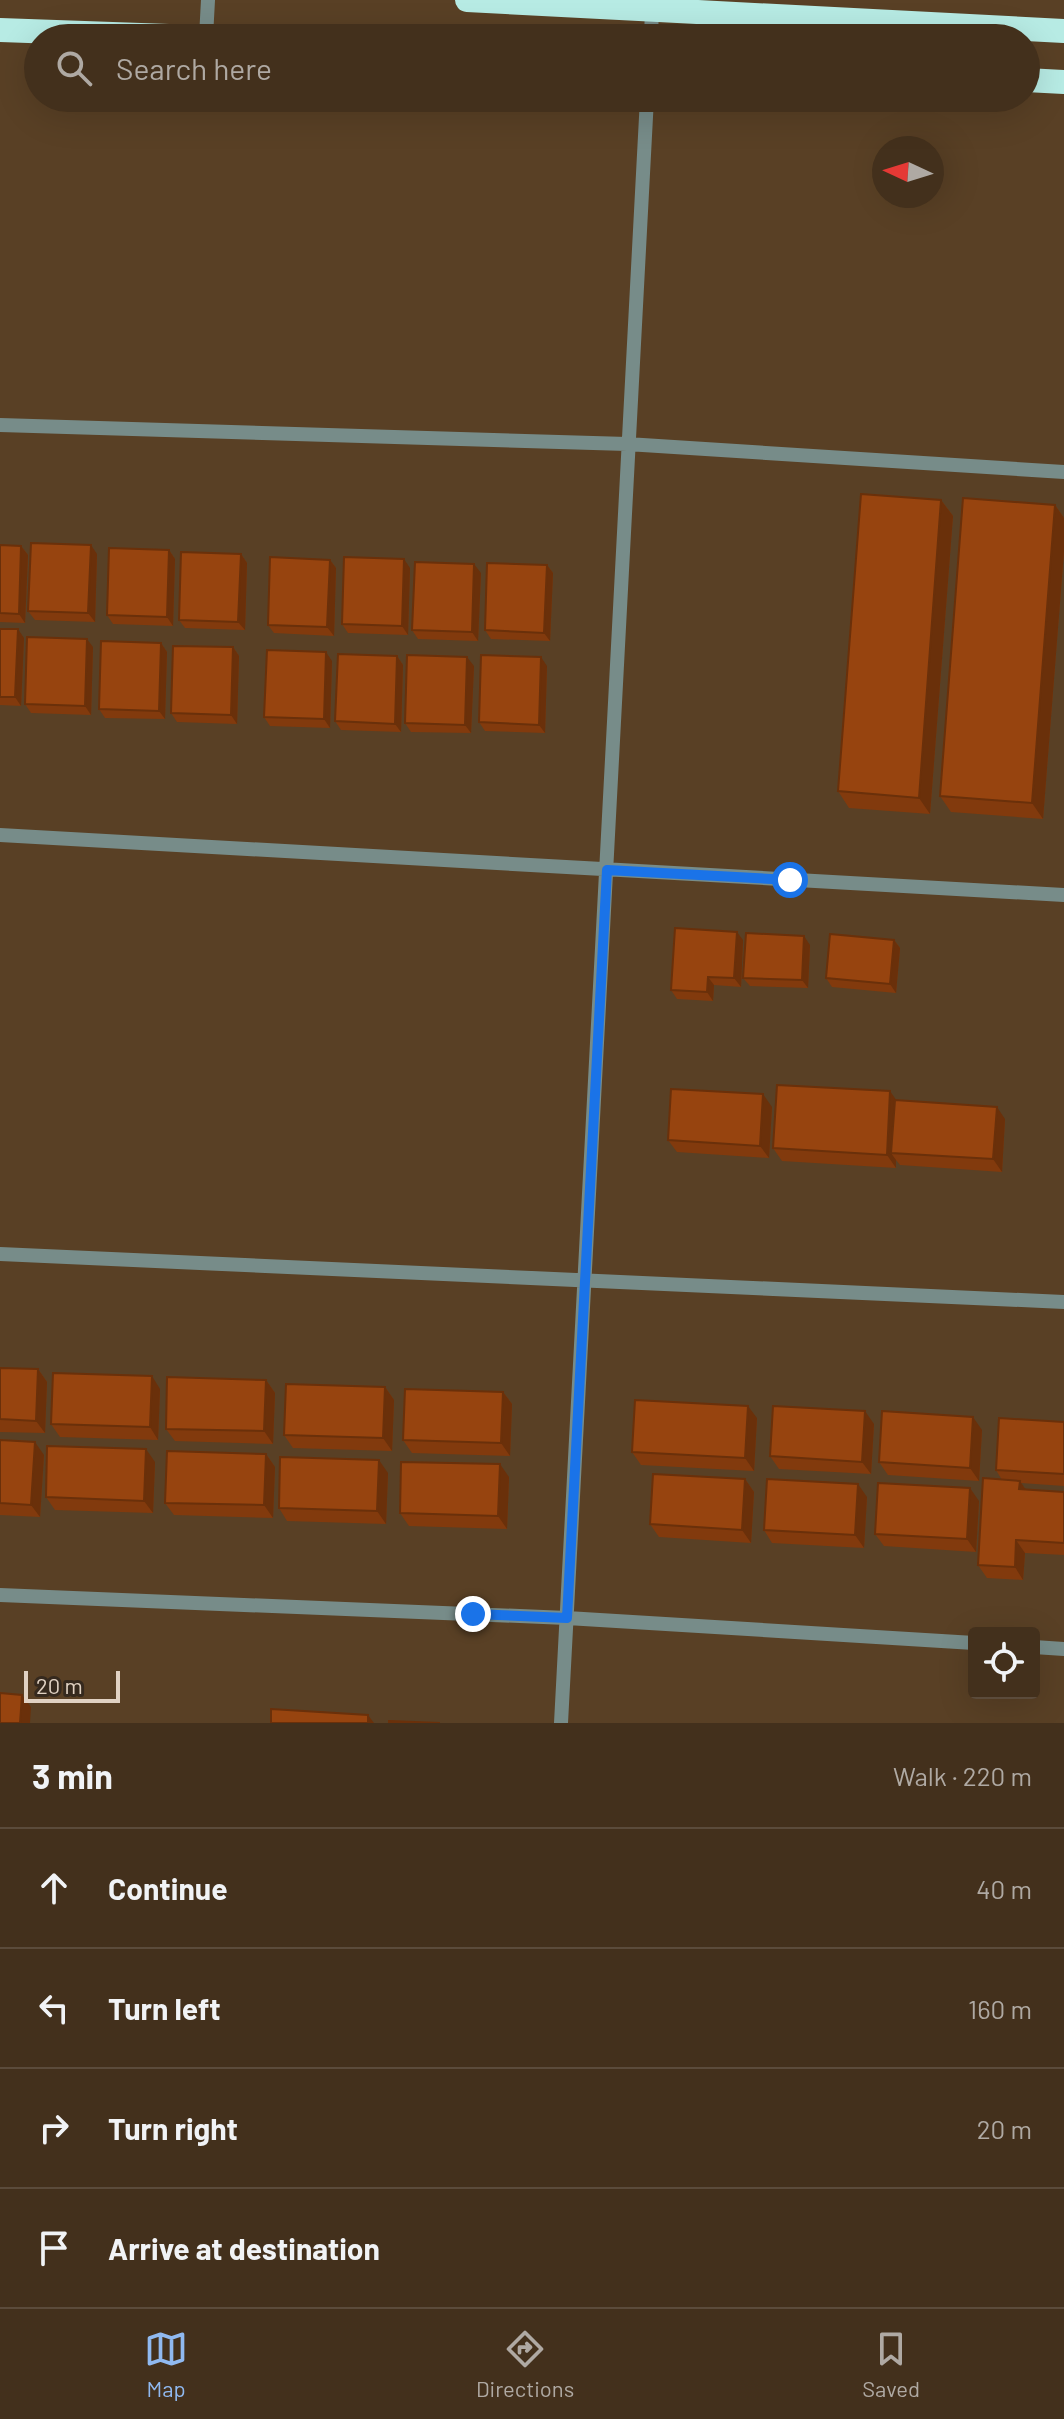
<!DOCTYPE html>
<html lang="en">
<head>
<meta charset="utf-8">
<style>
  body { margin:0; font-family:Barlow,sans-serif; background:#4d3c29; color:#f1f3f6 }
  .controls { position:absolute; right:24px; bottom:24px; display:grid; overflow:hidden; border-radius:8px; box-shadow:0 8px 32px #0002 }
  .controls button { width:72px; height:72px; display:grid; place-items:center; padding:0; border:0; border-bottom:2px solid #5b4b3b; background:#43301c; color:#f1f3f6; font:40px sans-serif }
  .compass { position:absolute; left:872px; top:136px; width:72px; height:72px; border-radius:50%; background:#43301c; box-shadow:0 8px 32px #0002; rotate:274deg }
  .scale { position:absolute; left:24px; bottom:20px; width:96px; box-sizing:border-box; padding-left:8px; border:4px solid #e1d2c3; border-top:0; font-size:22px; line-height:28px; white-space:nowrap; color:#e1d2c3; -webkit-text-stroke:6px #35291e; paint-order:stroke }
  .stop { position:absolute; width:24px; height:24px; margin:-18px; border:6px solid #1a73e8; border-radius:50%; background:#fff }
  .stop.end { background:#1a73e8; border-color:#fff; box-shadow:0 2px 8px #0008 }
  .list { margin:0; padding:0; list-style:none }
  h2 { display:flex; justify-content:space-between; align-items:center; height:104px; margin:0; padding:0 32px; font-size:34px }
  h2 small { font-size:26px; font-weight:400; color:#afa9a3 }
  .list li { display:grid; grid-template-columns:52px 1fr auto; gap:24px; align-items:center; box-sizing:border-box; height:120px; padding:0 32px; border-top:2px solid #5b4b3b }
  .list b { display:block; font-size:30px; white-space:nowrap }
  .list em { font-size:26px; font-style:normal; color:#afa9a3 }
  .icon { flex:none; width:44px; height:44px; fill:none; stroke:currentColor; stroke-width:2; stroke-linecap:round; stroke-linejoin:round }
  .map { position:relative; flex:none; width:1064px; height:1723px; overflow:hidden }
  .search { position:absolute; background:#43301c; box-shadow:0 8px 32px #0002; left:24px; right:24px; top:24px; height:88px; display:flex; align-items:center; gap:20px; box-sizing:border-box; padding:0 28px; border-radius:44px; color:#afa9a3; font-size:30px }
  .sheet { height:584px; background:#43301c }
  nav { display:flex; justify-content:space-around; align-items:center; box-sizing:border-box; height:112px; border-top:2px solid #5b4b3b; background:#43301c; font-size:22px; color:#afa9a3 }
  nav a { display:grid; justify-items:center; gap:4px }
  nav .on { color:#90b9f0 }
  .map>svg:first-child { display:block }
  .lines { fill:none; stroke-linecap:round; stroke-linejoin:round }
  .minor { stroke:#778c89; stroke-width:14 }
  .highway { stroke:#b7ebe4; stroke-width:24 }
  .wall { fill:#823a0d }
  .shaded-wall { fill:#6a300a }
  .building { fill:#97440f; stroke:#6a300a; stroke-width:2 }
  .route { stroke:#1a73e8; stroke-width:10 }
</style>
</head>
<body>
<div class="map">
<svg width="1064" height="1723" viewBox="0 0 1064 1723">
  <rect width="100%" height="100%" fill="#594025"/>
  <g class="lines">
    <!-- minor -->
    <path class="minor" d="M206,37L208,0
      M651,38L652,8
      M0,425L627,444L1064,472
      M0,835L1064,895
      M0,1254L1064,1302
      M0,1595L567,1618L974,1643
      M1034,1647L1064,1649
      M561,1723L647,98"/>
    <!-- highway -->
    <path class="highway" d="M467,0L1064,31
      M0,30L225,38
      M1026,80L1064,82"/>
  </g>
  <!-- wall -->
  <path class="wall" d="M941,500L953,516L930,814L849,808L838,791Z
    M1055,505L1064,518V551L1043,819L951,812L940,796Z
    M0,545L21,546L28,555L25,623L0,622Z
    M169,550L175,559L173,626L113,624L107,615Z
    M97,554L95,622L35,620L28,611Z
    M241,554L247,563L245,630L185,628L179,620Z
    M330,560L336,568L334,636L274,633L268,625Z
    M547,565L553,573L550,641L491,639L485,630Z
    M410,568L408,635L348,633L342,624Z
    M481,573L478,641L418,639L412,630Z
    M0,629L24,638L21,706L0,705Z
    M161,643L167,652L165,719L105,718L99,709Z
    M93,647L91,715L31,713L25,704Z
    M233,647L239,656L237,724L177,722L171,713Z
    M397,656L403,665L401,732L341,730L335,721Z
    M332,661L330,728L270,726L264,717Z
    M474,666L471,733L411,732L405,723Z
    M547,666L545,733L485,731L479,722Z
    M743,940L741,987L714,985L713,1001L677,999L671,990Z
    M894,940L900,948L896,993L832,987L826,978Z
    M810,945L808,988L750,986L743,978Z
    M897,1100L1005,1119L1002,1172L900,1165L896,1160V1168L782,1161L773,1148Z
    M772,1107L769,1158L677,1152L668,1140Z
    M0,1368L38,1369L47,1382L45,1433L0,1432Z
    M266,1380L275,1393L273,1444L175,1441L166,1429Z
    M385,1387L394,1400L392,1451L293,1448L284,1435Z
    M160,1389L158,1440L60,1437L51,1424Z
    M503,1392L512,1404L510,1456L412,1453L403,1440Z
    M757,1418L754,1471L641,1465L632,1452Z
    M1064,1422V1486L1021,1483L1026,1490L1064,1492V1555L1025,1553L1023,1580L987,1578L978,1565L1002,1480L996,1470Z
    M874,1424L871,1474L779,1469L770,1456Z
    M982,1430L979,1481L888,1475L879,1462Z
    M0,1440L44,1455L40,1517L0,1515Z
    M266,1454L275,1467L273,1518L174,1515L165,1503Z
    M155,1462L153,1513L55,1510L46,1497Z
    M388,1473L386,1524L287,1521L279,1508Z
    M509,1477L507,1529L409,1526L400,1513Z
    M745,1479L754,1492L751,1543L659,1537L650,1524Z
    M867,1497L864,1548L772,1543L764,1530Z
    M979,1501L976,1552L884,1546L875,1534Z"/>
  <!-- shaded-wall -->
  <path class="shaded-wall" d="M941,500L953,516L930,814L919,798Z
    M1055,505L1064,518V551L1043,819L1032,803Z
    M91,545L97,554L95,622L88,613Z
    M21,546L28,555L25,623L19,614Z
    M169,550L175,559L173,626L167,617Z
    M241,554L247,563L245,630L238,622Z
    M404,559L410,568L408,635L402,626Z
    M330,560L336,568L334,636L327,627Z
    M474,564L481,573L478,641L472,632Z
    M547,565L553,573L550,641L544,633Z
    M18,629L24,638L21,706L15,697Z
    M87,639L93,647L91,715L85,706Z
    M161,643L167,652L165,719L159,711Z
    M233,647L239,656L237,724L231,715Z
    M326,652L332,661L330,728L324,719Z
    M397,656L403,665L401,732L395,724Z
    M467,657L474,666L471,733L465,725Z
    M541,657L547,666L545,733L539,725Z
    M737,932L743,940L741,987L734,978Z
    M804,936L810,945L808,988L802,980Z
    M894,940L900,948L896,993L890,984Z
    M708,977L714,985L713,1001L707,992Z
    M890,1091L899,1104L891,1153L896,1160V1168L887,1155Z
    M763,1094L772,1107L769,1158L760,1146Z
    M997,1107L1005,1119L1002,1172L993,1159Z
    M38,1369L47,1382L45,1433L36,1421Z
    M152,1376L160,1389L158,1440L150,1427Z
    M266,1380L275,1393L273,1444L264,1431Z
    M385,1387L394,1400L392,1451L383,1438Z
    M503,1392L512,1404L510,1456L501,1443Z
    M748,1406L757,1418L754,1471L745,1458Z
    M865,1411L874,1424L871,1474L862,1462Z
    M973,1417L982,1430L979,1481L970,1468Z
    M35,1442L44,1455L40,1517L31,1505Z
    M146,1449L155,1462L153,1513L144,1501Z
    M266,1454L275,1467L273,1518L264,1505Z
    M379,1460L388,1473L386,1524L377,1511Z
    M500,1464L509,1477L507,1529L498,1516Z
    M745,1479L754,1492L751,1543L742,1530Z
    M1020,1481L1028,1493L1019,1489Z
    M858,1484L867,1497L864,1548L855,1535Z
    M970,1488L979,1501L976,1552L967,1539Z
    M1016,1540L1025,1553L1023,1580L1015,1567Z
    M22,1695L31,1707L30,1723H20Z
    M368,1715L374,1723H368Z"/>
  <!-- building -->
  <path class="building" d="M861,494L941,500L919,798L838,791Z
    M963,498L1055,505L1032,803L940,796Z
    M31,543L91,545L88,613L28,611Z
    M0,545L21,546L19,614L0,613Z
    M109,548L169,550L167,617L107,615Z
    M181,552L241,554L238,622L179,620Z
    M270,557L330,560L327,627L268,625Z
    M344,557L404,559L402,626L342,624Z
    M415,562L474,564L472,632L412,630Z
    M487,563L547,565L544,633L485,630Z
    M0,629H18L15,697H0Z
    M27,637L87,639L85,706L25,704Z
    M101,641L161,643L159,711L99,709Z
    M173,646L233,647L231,715L171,713Z
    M267,650L326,652L324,719L264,717Z
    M338,654L397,656L395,724L335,721Z
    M407,655L467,657L465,725L405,723Z
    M481,655L541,657L539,725L479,722Z
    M675,928L737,932L734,978L708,977L707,992L671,990Z
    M746,933L804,936L802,980L743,978Z
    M830,934L894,940L890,984L826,978Z
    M777,1085L890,1091L887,1155L773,1148Z
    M671,1089L763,1094L760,1146L668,1140Z
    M895,1100L997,1107L993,1159L891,1153Z
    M0,1368L38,1369L36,1421L0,1419Z
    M53,1373L152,1376L150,1427L51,1424Z
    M167,1377L266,1380L264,1431L166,1429Z
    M286,1384L385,1387L383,1438L284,1435Z
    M405,1389L503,1392L501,1443L403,1440Z
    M635,1400L748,1406L745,1458L632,1452Z
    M773,1406L865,1411L862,1462L770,1456Z
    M882,1411L973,1417L970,1468L879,1462Z
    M999,1418L1064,1422V1474L996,1470Z
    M0,1440L35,1442L31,1505L0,1503Z
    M47,1446L146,1449L144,1501L46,1497Z
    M167,1451L266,1454L264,1505L165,1503Z
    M280,1457L379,1460L377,1511L279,1508Z
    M401,1462L500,1464L498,1516L400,1513Z
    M653,1474L745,1479L742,1530L650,1524Z
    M983,1478L1020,1481L1019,1489L1064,1492V1543L1016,1540L1015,1567L978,1565Z
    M767,1479L858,1484L855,1535L764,1530Z
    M878,1483L970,1488L967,1539L875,1534Z
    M0,1693L22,1695L20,1723H0Z
    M271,1709L368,1715V1723H271Z
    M389,1721L440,1723H389Z"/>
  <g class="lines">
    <!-- route -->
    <path class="route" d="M473,1614L567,1618L607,870L790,880"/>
  </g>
</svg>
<div class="controls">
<button><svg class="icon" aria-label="locate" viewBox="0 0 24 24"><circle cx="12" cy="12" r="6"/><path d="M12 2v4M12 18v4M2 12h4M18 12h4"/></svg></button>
</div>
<svg class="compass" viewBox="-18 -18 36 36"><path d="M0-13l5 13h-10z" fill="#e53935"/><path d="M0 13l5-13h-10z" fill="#afa9a3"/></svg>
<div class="scale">20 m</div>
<div class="stop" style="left:790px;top:880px"></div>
<div class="stop end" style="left:473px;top:1614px"></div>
<div class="search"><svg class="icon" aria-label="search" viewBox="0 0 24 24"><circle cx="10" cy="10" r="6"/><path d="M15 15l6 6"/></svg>Search here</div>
</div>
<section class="sheet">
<h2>3 min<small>Walk · 220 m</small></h2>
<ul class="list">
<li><svg class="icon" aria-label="ahead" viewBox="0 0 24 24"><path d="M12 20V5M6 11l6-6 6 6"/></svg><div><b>Continue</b></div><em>40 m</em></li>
<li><svg class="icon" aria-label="left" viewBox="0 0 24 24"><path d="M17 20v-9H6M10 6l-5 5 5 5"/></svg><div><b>Turn left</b></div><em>160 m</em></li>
<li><svg class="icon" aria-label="right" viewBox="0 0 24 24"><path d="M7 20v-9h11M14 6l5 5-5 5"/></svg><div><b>Turn right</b></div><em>20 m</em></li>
<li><svg class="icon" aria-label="arrive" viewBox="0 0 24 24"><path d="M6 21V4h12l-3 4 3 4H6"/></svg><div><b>Arrive at destination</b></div></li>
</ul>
</section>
<nav>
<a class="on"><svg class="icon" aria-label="map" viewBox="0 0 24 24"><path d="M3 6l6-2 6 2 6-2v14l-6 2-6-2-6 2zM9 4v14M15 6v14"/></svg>Map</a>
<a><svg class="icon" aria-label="directions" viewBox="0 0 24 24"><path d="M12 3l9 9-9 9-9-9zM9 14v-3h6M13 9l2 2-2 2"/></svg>Directions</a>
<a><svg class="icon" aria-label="saved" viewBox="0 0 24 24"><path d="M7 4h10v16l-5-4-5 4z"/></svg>Saved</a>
</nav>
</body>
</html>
